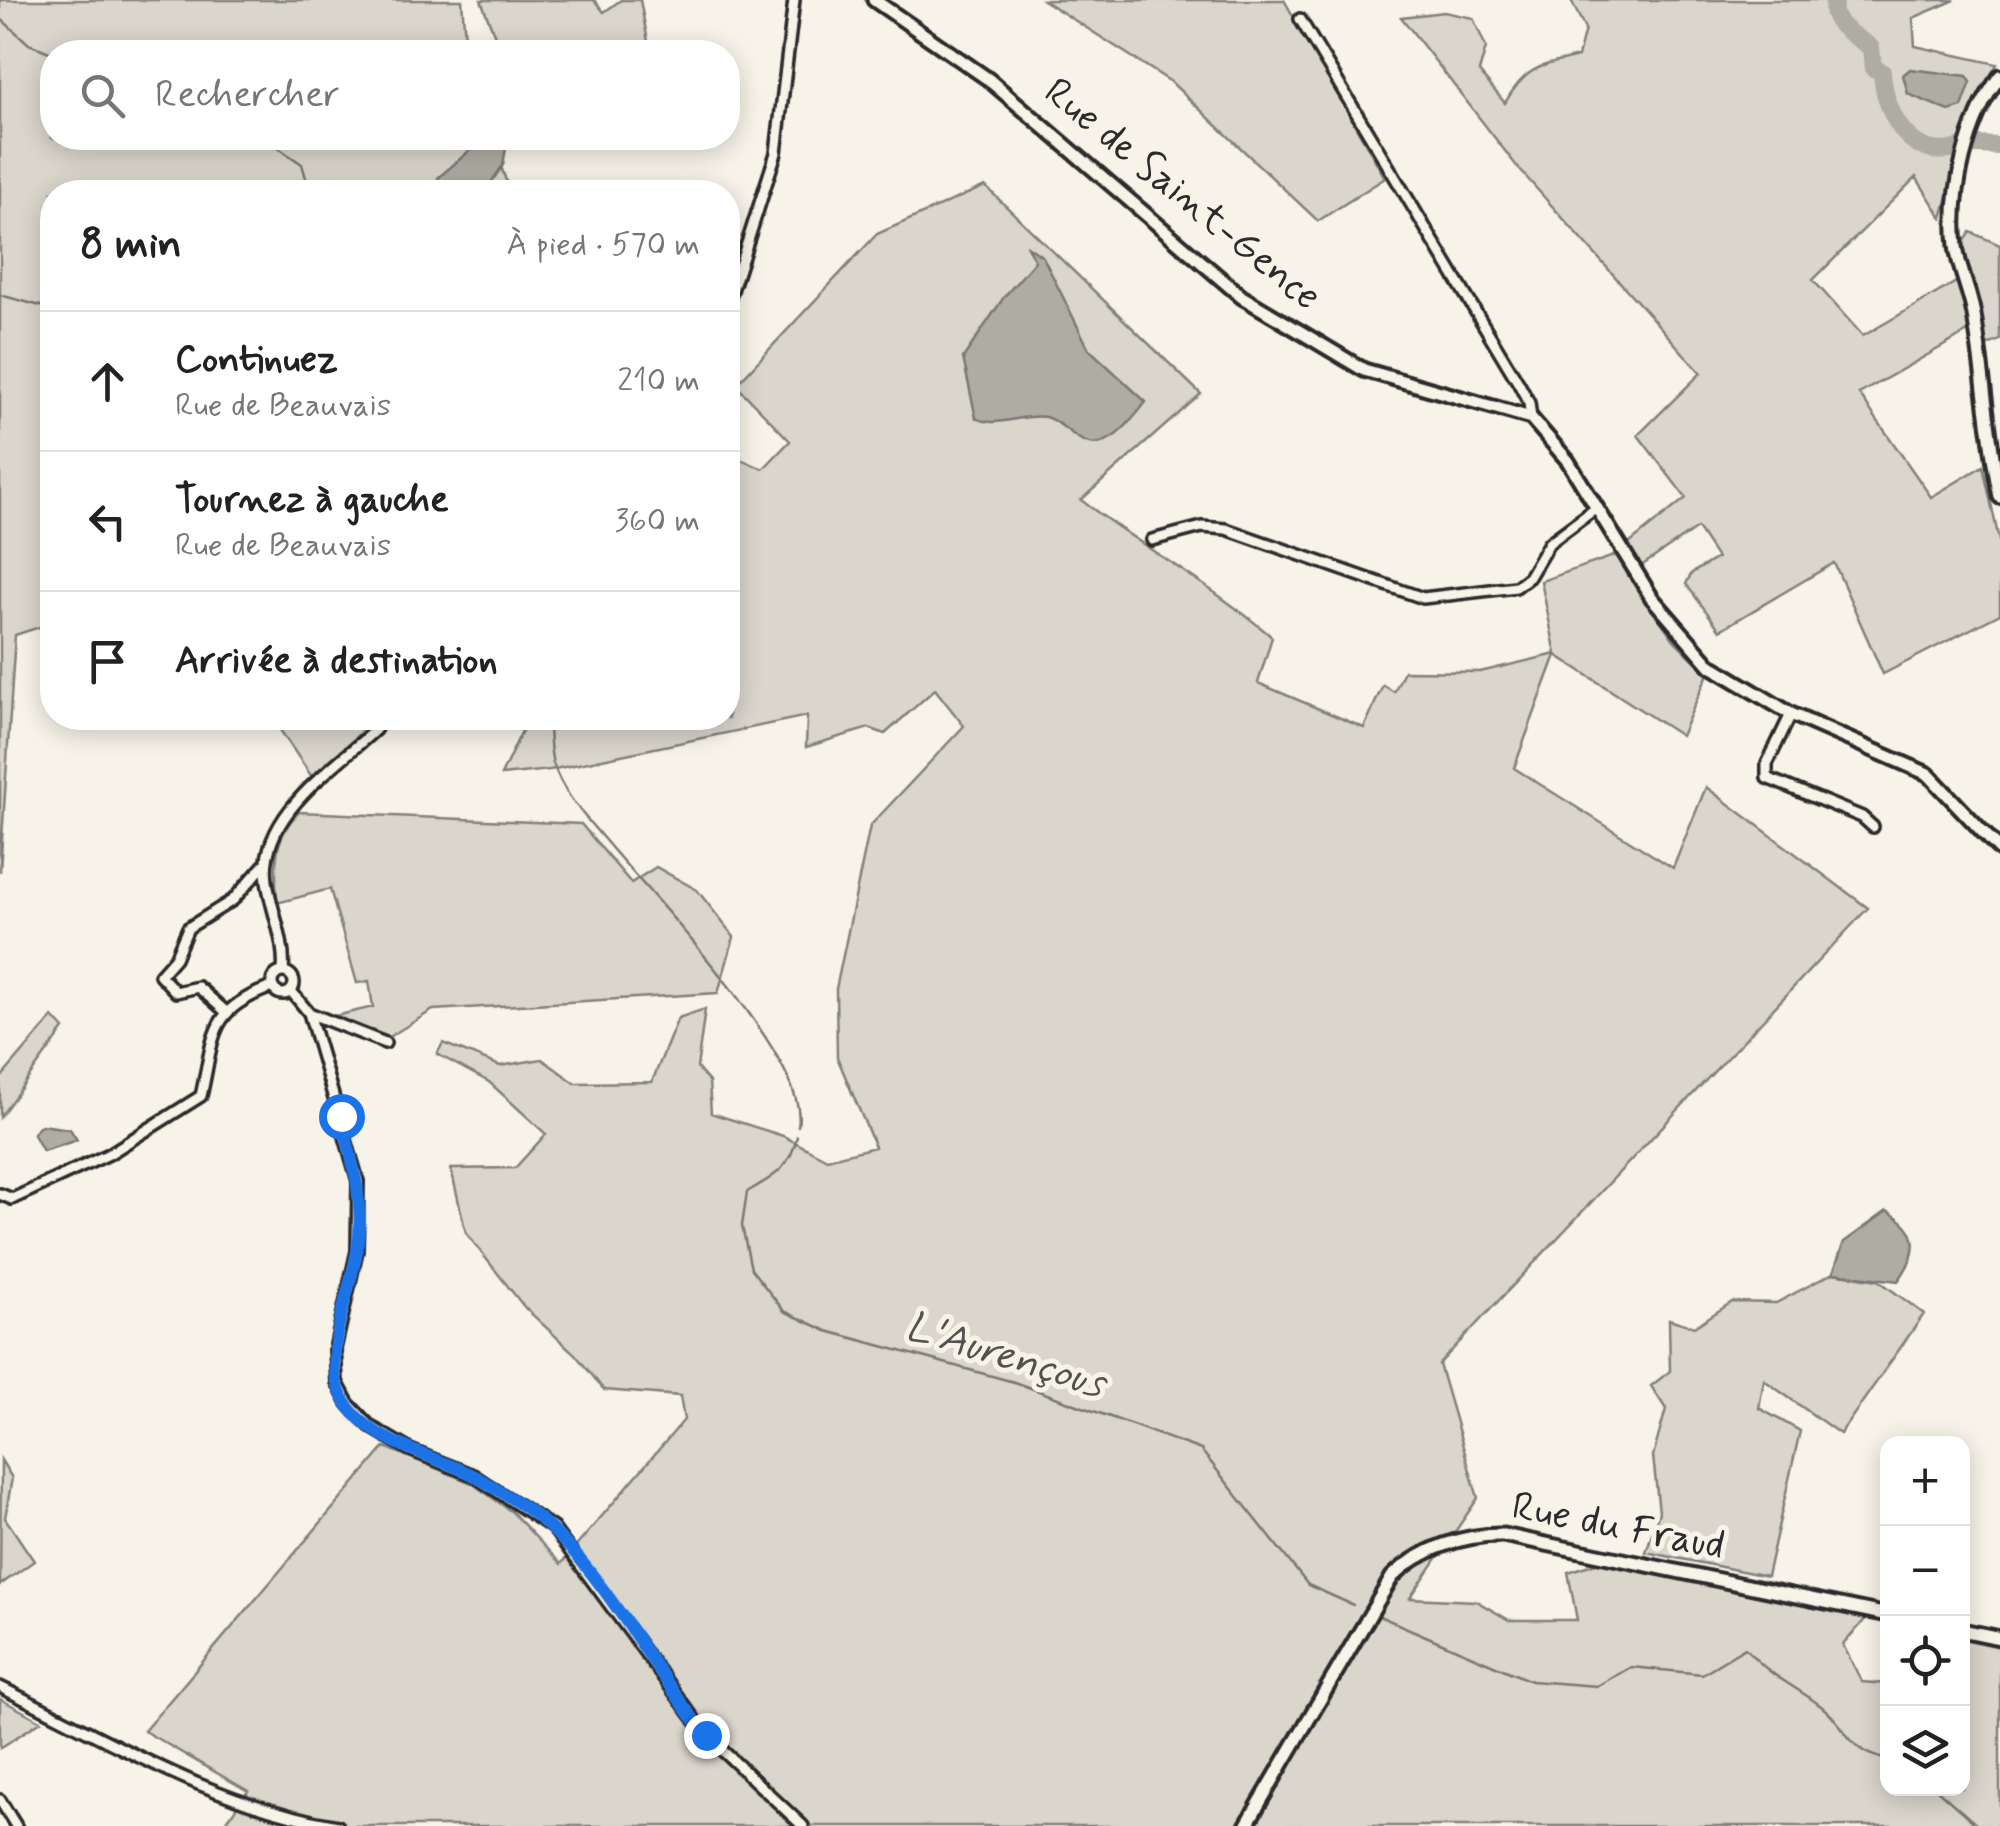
<!DOCTYPE html>
<html lang="fr">
<head>
<meta charset="utf-8">
<style>
  body { margin:0; font-family:Mynerve,sans-serif; background:#f6f6f6; color:#222 }
  .controls { position:absolute; right:30px; bottom:30px; display:grid; overflow:hidden; border-radius:20px; box-shadow:0 5px 25px #0003 }
  .controls button { width:90px; height:90px; display:grid; place-items:center; padding:0; border:0; border-bottom:2px solid #e0e0e0; background:#fff; color:#222; font:50px sans-serif }
  .stop { position:absolute; width:30px; height:30px; margin:-22px; border:8px solid #1a73e8; border-radius:50%; background:#fff }
  .stop.end { background:#1a73e8; border-color:#fff; box-shadow:0 2px 10px #0008 }
  .list { margin:0; padding:0; list-style:none }
  h2 { display:flex; justify-content:space-between; align-items:center; height:130px; margin:0; padding:0 40px; font-size:42px }
  h2 small { font-size:32px; font-weight:400; color:#767676 }
  .list li { display:grid; grid-template-columns:65px 1fr auto; gap:30px; align-items:center; box-sizing:border-box; height:140px; padding:0 40px; border-top:2px solid #e0e0e0 }
  .list b { display:block; font-size:38px; white-space:nowrap }
  .list p { margin:0; font-size:32px; white-space:nowrap; color:#767676 }
  .list em { font-size:32px; font-style:normal; color:#767676 }
  .icon { flex:none; width:55px; height:55px; fill:none; stroke:currentColor; stroke-width:2; stroke-linecap:round; stroke-linejoin:round }
  .map { position:relative; flex:none; width:2000px; height:1826px; overflow:hidden }
  .search { position:absolute; background:#fff; box-shadow:0 5px 25px #0003; left:40px; top:40px; width:700px; height:110px; display:flex; align-items:center; gap:25px; box-sizing:border-box; padding:0 35px; border-radius:40px; color:#767676; font-size:38px }
  .panel { position:absolute; background:#fff; box-shadow:0 5px 25px #0003; left:40px; top:180px; width:700px; height:550px; border-radius:40px }
  .map>svg:first-child { display:block }
  .green { fill:#dad6cc; stroke:#82807c; stroke-width:2.5 }
  .water { fill:#afaca4; stroke:#7a7874; stroke-width:2.5 }
  .lines { fill:none; stroke-linecap:round; stroke-linejoin:round }
  .stream { stroke:#7a7874; stroke-width:2.5 }
  .river { stroke:#afaca4; stroke-width:18 }
  .minor-casing { stroke:#2b2b2b; stroke-width:16 }
  .tertiary-casing { stroke:#2b2b2b; stroke-width:19 }
  .minor { stroke:#f7f3e8; stroke-width:9 }
  .tertiary { stroke:#f7f3e8; stroke-width:11 }
  .route { stroke:#1a73e8; stroke-width:12 }
  .labels { text-anchor:middle; dominant-baseline:central; stroke-width:10; stroke-linejoin:round; paint-order:stroke }
  .street-label { font-size:40px; fill:#2b2b2b; stroke:#f7f3e8 }
  .water-label { font-size:42px; font-style:italic; fill:#53524f; stroke:#f7f3e8 }
</style>
</head>
<body>
<div class="map">
<svg width="2000" height="1826" viewBox="0 0 2000 1826">
  <rect width="100%" height="100%" fill="#f7f3e8"/>
  <filter id="ink" filterUnits="userSpaceOnUse"><feTurbulence type="fractalNoise" baseFrequency=".01" numOctaves="2"/><feDisplacementMap in="SourceGraphic" scale="20" xChannelSelector="R" yChannelSelector="G"/><feConvolveMatrix kernelMatrix="1 2 1 2 8 2 1 2 1" color-interpolation-filters="sRGB"/></filter>
  <g filter="url(#ink)">
    <!-- green -->
    <path class="green" d="M0,0H462L466,52H52V138H491L510,192H52V623L15,635L0,872Z
      M481,0H594L604,12L621,0H640L650,52H501Z
      M1043,0H1284L1385,178L1318,221L1171,82Z
      M1571,0H1955L1913,18L1915,46L1997,64L1971,113L1942,218L1916,177L1813,280L1863,336L1968,275L1964,242L1971,232L2000,245V340L1986,346L1982,324L1859,394L1931,497L1983,466L2000,545V614L1883,674L1834,563L1720,630L1686,584L1692,573L1717,558L1697,528L1628,575L1674,640L1708,674L1681,736L1556,655L1514,768L1673,868L1706,787L1868,908L1439,1364L1478,1498L1410,1598L1476,1601L1509,1620H1577L1568,1572L1599,1562L1867,1617L1843,1645L1862,1682L1887,1684L1888,1788H1962L1963,1639L2000,1647V1826H223L248,1791L144,1731L385,1447L472,1483L512,1512L561,1564L684,1420L680,1396L604,1390L575,1354L525,1308L466,1233L451,1169L515,1168L546,1134L489,1082L437,1054L443,1043L500,1066L542,1059L575,1083L652,1082L678,1018L705,1009L697,1068L709,1082L711,1113L783,1136L827,1159L875,1147L837,1057L836,989L870,826L964,726L935,689L885,734L869,728L806,747L807,716L550,770L501,775L528,718H728V454L763,469L790,441L736,385L877,234L985,186L1201,394L1081,500C1143,548 1212,585 1272,637L1258,683L1364,728L1383,685L1394,692L1404,671L1480,672L1556,654L1541,581L1614,556L1686,498L1638,435L1701,373L1519,169L1401,17L1444,12L1473,18L1486,47L1479,72L1505,103C1525,67 1539,66 1578,57L1585,29Z
      M272,718H374L314,780Z
      M299,812L581,824L631,883L656,867L697,890L734,937L718,993L433,1010L389,1037L331,1017L373,1007L369,981L357,983L330,889L277,903C275,868 272,838 299,812Z
      M53,1017L64,1029L0,1117V1079Z
      M1833,1273L1878,1280L1924,1314L1840,1434L1764,1380L1759,1408L1800,1431L1767,1576L1646,1552L1659,1512L1653,1456L1666,1409L1651,1386L1670,1371L1669,1319L1694,1327L1732,1302L1776,1303Z
      M1,1460L12,1478L5,1518L34,1561L0,1585Z
      M0,1699L41,1721L0,1748Z"/>
    <!-- water -->
    <path class="water" d="M1910,69L1967,76L1971,82L1962,107L1949,111L1908,94L1903,75Z
      M483,139L506,148L503,165L485,192H443L438,178Z
      M1026,245L1043,257L1089,349L1146,402C1134,417 1119,438 1100,443C1080,449 1064,421 1045,417C1023,413 994,429 976,418L963,358L1004,297L1035,261Z
      M41,1125L70,1129L77,1140L43,1151L33,1133Z
      M1887,1211C1921,1229 1920,1251 1898,1281L1833,1273L1844,1242Z"/>
    <g class="lines">
      <!-- stream -->
      <path class="stream" d="M0,18L29,44L52,53
        M264,138L302,164L310,192
        M0,295L52,309
        M548,718C550,732 549,749 553,763C563,795 589,821 609,845C654,899 811,1061 798,1126
        M797,1136C791,1168 773,1177 747,1192L742,1226L751,1269L784,1311L827,1331L1014,1382L1201,1450L1308,1585L1353,1605
        M1379,1616L1531,1681L1597,1686L1631,1667L1702,1674L1745,1648C1774,1680 1790,1682 1821,1706C1852,1730 1843,1749 1888,1760
        M1935,1788L1978,1826"/>
      <!-- river -->
      <path class="river" d="M1835,0C1826,23 1855,35 1871,48L1873,68L1882,72C1885,115 1911,165 1962,147
        M1975,145L2000,146"/>
      <!-- minor casing -->
      <g class="minor-casing">
        <path id="minor" d="M1300,19L1519,384L1529,403L1531,418
          M728,303L776,153L794,0
          M1152,540L1202,527L1226,529L1423,598L1516,587L1529,577L1549,543L1595,509
          M1791,714L1767,764V778L1862,817L1873,827
          M283,971C286,941 271,911 267,881C258,816 333,769 375,730L382,718
          M272 983a11 11 0 1 1 22 0a11 11 0 1 1-22 0Z
          M291,991L309,1013L358,1181L357,1251L335,1349L337,1382L348,1403L371,1427L410,1450L473,1475L553,1528L706,1735L803,1826
          M225,1011L198,987L176,992L160,975L175,958L188,928L233,900L264,865
          M309,1013L385,1043
          M0,1194L12,1199L109,1154L201,1096C215,1036 207,1010 272,987
          M0,1687C110,1741 217,1806 338,1826
          M0,1800L16,1826"/>
      </g>
      <!-- tertiary casing -->
      <g class="tertiary-casing">
        <path id="tertiary" d="M874,0L988,79L1242,297L1364,370L1531,418L1568,461L1652,598L1711,666L1791,714L1928,774L2000,850
          M2000,76C1967,120 1950,192 1956,246C1959,271 1972,295 1975,321C1984,380 1988,439 2000,497
          M1962,1630L2000,1638
          M1246,1826L1392,1577C1420,1549 1464,1534 1503,1535L1888,1615"/>
      </g>
      <!-- minor -->
      <use href="#minor" class="minor"/>
      <!-- tertiary -->
      <use href="#tertiary" class="tertiary"/>
    </g>
  </g>
  <g class="lines" filter="url(#ink)">
    <!-- route -->
    <path class="route" d="M341,1116C353,1162 365,1204 357,1251C350,1293 329,1337 336,1379C348,1439 430,1453 475,1476C490,1485 506,1495 520,1504C596,1554 647,1664 706,1735"/>
  </g>
  <g class="labels">
    <!-- street labels -->
    <g class="street-label">
      <text transform="translate(1182 195) rotate(39)">Rue de Saint-Gence</text>
      <text transform="translate(1618 1527) rotate(11)">Rue du Fraud</text>
    </g>
    <!-- water labels -->
    <g class="water-label">
      <text transform="translate(1005 1356) rotate(17)">L'Aurençous</text>
    </g>
  </g>
</svg>
<div class="controls">
<button>+</button>
<button>−</button>
<button><svg class="icon" aria-label="locate" viewBox="0 0 24 24"><circle cx="12" cy="12" r="6"/><path d="M12 2v4M12 18v4M2 12h4M18 12h4"/></svg></button>
<button><svg class="icon" aria-label="layers" viewBox="0 0 24 24"><path d="M12 4l9 5-9 5-9-5zM3 14l9 5 9-5"/></svg></button>
</div>
<div class="stop" style="left:341px;top:1116px"></div>
<div class="stop end" style="left:706px;top:1735px"></div>
<div class="search"><svg class="icon" aria-label="search" viewBox="0 0 24 24"><circle cx="10" cy="10" r="6"/><path d="M15 15l6 6"/></svg>Rechercher</div>
<section class="panel">
<h2>8 min<small>À pied · 570 m</small></h2>
<ul class="list">
<li><svg class="icon" aria-label="ahead" viewBox="0 0 24 24"><path d="M12 20V5M6 11l6-6 6 6"/></svg><div><b>Continuez</b><p>Rue de Beauvais</p></div><em>210 m</em></li>
<li><svg class="icon" aria-label="left" viewBox="0 0 24 24"><path d="M17 20v-9H6M10 6l-5 5 5 5"/></svg><div><b>Tournez à gauche</b><p>Rue de Beauvais</p></div><em>360 m</em></li>
<li><svg class="icon" aria-label="arrive" viewBox="0 0 24 24"><path d="M6 21V4h12l-3 4 3 4H6"/></svg><div><b>Arrivée à destination</b></div></li>
</ul>
</section>
</div>
</body>
</html>
